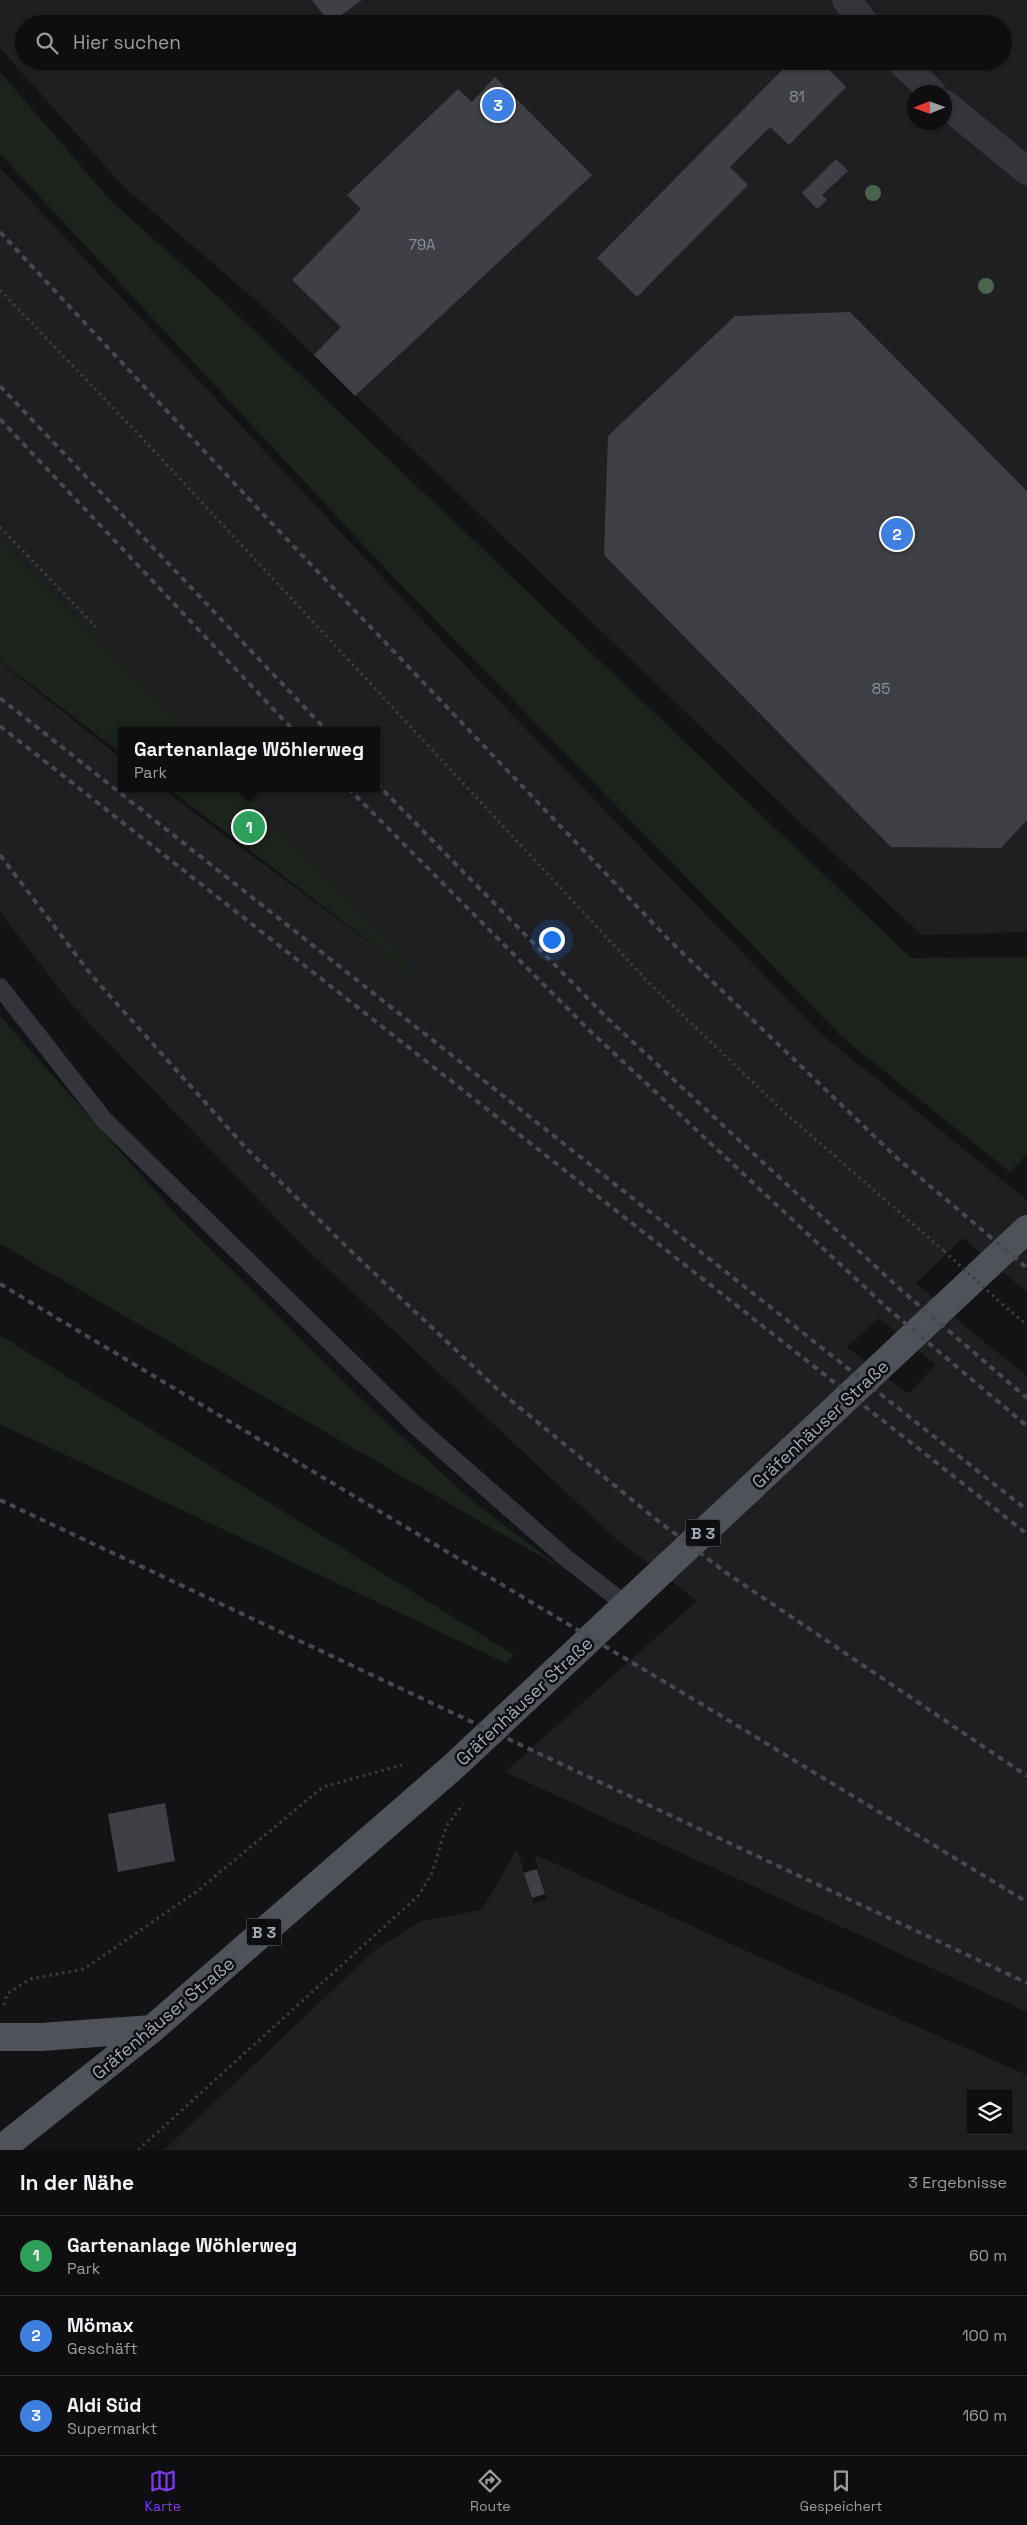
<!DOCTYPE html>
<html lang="de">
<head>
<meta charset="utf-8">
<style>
  body { margin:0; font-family:"Space Grotesk",sans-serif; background:#171719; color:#f1f3f6 }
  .controls { position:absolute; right:15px; bottom:15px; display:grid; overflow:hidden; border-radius:0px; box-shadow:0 1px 4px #0004 }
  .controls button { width:45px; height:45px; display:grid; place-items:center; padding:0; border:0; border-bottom:1px solid #2e2e30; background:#0e0e10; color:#f1f3f6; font:25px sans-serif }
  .compass { position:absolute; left:907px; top:85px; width:45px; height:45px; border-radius:50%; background:#0e0e10; box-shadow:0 1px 4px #0004; rotate:269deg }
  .you { position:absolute; left:551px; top:939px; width:18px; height:18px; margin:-12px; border:4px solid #fff; border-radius:50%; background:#1a73e8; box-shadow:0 0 0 8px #1a73e833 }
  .badge { display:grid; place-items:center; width:32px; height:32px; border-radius:50%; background:#7c3aed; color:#fff; font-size:16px; font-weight:700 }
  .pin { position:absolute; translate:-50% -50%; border:2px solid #fff; box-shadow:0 1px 5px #0006 }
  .popup { position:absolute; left:118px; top:727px; width:262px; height:65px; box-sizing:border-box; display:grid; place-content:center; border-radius:0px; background:#0e0e10; filter:drop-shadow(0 1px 4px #0005); font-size:16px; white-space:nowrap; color:#9b9c9f }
  .popup b { font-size:19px; color:#f1f3f6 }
  .popup::after { content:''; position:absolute; left:50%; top:100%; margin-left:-10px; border:10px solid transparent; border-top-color:#0e0e10 }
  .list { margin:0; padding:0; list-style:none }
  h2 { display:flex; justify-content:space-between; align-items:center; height:65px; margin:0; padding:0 20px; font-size:21px }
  h2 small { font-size:16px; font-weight:400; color:#9b9c9f }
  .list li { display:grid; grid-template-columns:32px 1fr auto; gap:15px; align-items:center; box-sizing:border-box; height:80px; padding:0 20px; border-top:1px solid #2e2e30 }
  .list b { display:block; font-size:19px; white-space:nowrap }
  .list p { margin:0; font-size:16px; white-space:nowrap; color:#9b9c9f }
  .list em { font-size:16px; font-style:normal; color:#9b9c9f }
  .icon { flex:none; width:28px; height:28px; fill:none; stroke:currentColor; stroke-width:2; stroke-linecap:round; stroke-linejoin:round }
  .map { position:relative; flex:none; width:1027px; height:2150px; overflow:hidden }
  .search { position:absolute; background:#0e0e10; box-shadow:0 1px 4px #0004; left:15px; right:15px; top:15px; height:55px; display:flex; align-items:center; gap:12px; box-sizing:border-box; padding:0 18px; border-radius:28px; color:#9b9c9f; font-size:19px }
  .sheet { height:305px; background:#0e0e10 }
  nav { display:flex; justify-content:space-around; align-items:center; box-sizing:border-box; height:70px; border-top:1px solid #2e2e30; background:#0e0e10; font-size:14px; color:#9b9c9f }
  nav a { display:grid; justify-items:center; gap:2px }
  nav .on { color:#7c3aed }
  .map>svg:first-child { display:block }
  .built { fill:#1f1f22; fill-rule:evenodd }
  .green { fill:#1b231c }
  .building { fill:#3f4045 }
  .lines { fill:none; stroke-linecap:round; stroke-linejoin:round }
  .path { stroke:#3a3c41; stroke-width:3; stroke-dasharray:2.5 4; stroke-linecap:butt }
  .service { stroke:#34353a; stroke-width:18 }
  .tertiary { stroke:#34353a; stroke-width:28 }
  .primary { stroke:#4f5259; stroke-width:28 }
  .rail { stroke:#46494f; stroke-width:4; stroke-dasharray:6 5; stroke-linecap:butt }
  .path-bridge { stroke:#3a3c41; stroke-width:3; stroke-dasharray:2.5 4; stroke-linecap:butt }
  .tree { fill:#4b624c }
  .labels { text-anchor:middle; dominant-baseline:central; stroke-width:5; stroke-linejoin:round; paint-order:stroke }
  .number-label { font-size:15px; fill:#8a909a }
  .shield { fill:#0e0e10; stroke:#767b85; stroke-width:1 }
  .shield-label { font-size:16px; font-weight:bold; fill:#a3aab7 }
  .street-label { font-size:18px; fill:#a3aab7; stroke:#0e0e10 }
</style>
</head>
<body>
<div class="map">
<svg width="1027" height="2150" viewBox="0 0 1027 2150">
  <rect width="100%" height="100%" fill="#131315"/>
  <!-- built -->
  <path class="built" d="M0,0H1027V932L922,935L801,823L266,309L123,186L0,48ZM24,24H1003V61H24ZM914,92H944V122H914Z
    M0,168L474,675L821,1034L1027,1200V1292L963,1238L916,1283L973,1333L1027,1376V2012L505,1772L697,1601L614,1537L298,1241L72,1005L0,912V662L121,758V788H161L435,991L241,788H376V731H186L0,537ZM879,1318L936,1365L908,1394L847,1347Z
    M517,1849L533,1903L547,1899L534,1854L786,1969L1027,2075V2150H164L375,1950L421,1921L482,1910ZM971,2094H1008V2131H971Z"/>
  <!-- green -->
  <path class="green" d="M0,72L111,201L225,303L911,958L1027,957V1154L1010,1172L843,1038L396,580L0,154Z
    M0,537L186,731H121V753L0,661Z
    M168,788H241L438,994Z
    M0,1016L180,1219L377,1414L476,1504L561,1568L0,1244Z
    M0,1335L514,1655L506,1663L0,1424Z"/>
  <!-- building -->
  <path class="building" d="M312,0H362L330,23Z
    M791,61H821L846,87L789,145L770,127L730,167L748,185L637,297L597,258Z
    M495,77L592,175L355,396L314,355L341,327L292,280L361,209L347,195L458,89L472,102Z
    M836,159L848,171L822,195L827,200L817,209L802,193Z
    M850,312L1027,491V820L1001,848L891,847L604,555L608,436L735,316Z
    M165,1803L175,1861L118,1872L108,1814Z
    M537,1869L545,1894L532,1898L524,1873Z"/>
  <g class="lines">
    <!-- path -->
    <path class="path" d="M0,290L142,438L649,983L784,1112L944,1251
      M0,527L96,627
      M1002,1304L1027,1325
      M4,2005L7,1994L30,1979L84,1969L196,1892L323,1787L402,1765
      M138,2150L419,1895L432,1873L446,1827L463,1804"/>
    <!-- service -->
    <path class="service" d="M0,987L104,1120L416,1426L566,1558L626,1605"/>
    <!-- tertiary -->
    <path class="tertiary" d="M846,0L866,24
      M900,61L932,92
      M944,103L1027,171"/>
    <!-- primary -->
    <path class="primary" d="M0,2037H41L152,2029
      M0,2150L152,2029L454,1766L1027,1229"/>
    <!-- rail -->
    <path class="rail" d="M0,232L277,529L669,940L897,1158L1027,1268
      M0,386L327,731
      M0,419L294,731
      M0,698L1027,1510
      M0,726L1027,1534
      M376,783L607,1018L901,1290L1027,1398
      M348,788L588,1029L886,1307L1027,1426
      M0,855L92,976L246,1148L355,1255L497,1389L653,1517L725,1572L1027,1776
      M0,1284L723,1717L1027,1902
      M0,1500L1027,1983"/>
    <!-- path-bridge -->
    <path class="path-bridge" d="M944,1251L1002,1304"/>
  </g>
  <!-- trees -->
  <g class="tree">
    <circle cx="873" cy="193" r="8"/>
    <circle cx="986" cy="286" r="8"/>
  </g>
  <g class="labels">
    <!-- number labels -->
    <g class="number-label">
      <text x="797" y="96">81</text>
      <text x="422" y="244">79A</text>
      <text x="881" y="688">85</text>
    </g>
    <!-- shield labels -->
    <g class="shield">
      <rect x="685.5" y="1519.5" width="35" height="27" rx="4"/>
      <rect x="246.5" y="1918.5" width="35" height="27" rx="4"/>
    </g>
    <g class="shield-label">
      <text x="703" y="1533">B 3</text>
      <text x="264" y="1932">B 3</text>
    </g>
    <!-- street labels -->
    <g class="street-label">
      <text transform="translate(820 1424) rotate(-43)">Gräfenhäuser Straße</text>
      <text transform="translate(524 1701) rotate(-43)">Gräfenhäuser Straße</text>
      <text transform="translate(163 2018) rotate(-40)">Gräfenhäuser Straße</text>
    </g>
  </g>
</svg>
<div class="controls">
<button><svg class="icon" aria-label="layers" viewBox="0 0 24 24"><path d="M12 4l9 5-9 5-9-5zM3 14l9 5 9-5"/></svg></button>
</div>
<svg class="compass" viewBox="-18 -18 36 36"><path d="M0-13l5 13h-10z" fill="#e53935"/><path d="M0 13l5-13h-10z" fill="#9b9c9f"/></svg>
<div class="you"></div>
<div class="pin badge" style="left:249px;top:827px;background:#2e9e5b">1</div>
<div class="popup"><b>Gartenanlage Wöhlerweg</b>Park</div>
<div class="pin badge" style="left:897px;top:534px;background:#3f7fe0">2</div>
<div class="pin badge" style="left:498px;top:105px;background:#3f7fe0">3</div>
<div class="search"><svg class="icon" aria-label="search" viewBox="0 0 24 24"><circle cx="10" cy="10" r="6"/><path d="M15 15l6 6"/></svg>Hier suchen</div>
</div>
<section class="sheet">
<h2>In der Nähe<small>3 Ergebnisse</small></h2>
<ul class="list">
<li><span class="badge" style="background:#2e9e5b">1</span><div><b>Gartenanlage Wöhlerweg</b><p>Park</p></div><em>60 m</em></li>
<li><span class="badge" style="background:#3f7fe0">2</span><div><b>Mömax</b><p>Geschäft</p></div><em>100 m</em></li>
<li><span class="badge" style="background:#3f7fe0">3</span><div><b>Aldi Süd</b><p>Supermarkt</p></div><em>160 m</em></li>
</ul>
</section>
<nav>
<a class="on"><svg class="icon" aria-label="map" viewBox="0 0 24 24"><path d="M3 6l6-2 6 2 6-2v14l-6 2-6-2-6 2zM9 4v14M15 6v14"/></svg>Karte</a>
<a><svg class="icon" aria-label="directions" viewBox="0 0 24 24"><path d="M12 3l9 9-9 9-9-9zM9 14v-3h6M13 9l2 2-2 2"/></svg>Route</a>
<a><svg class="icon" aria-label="saved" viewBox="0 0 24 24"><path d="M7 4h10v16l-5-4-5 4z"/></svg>Gespeichert</a>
</nav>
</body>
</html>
